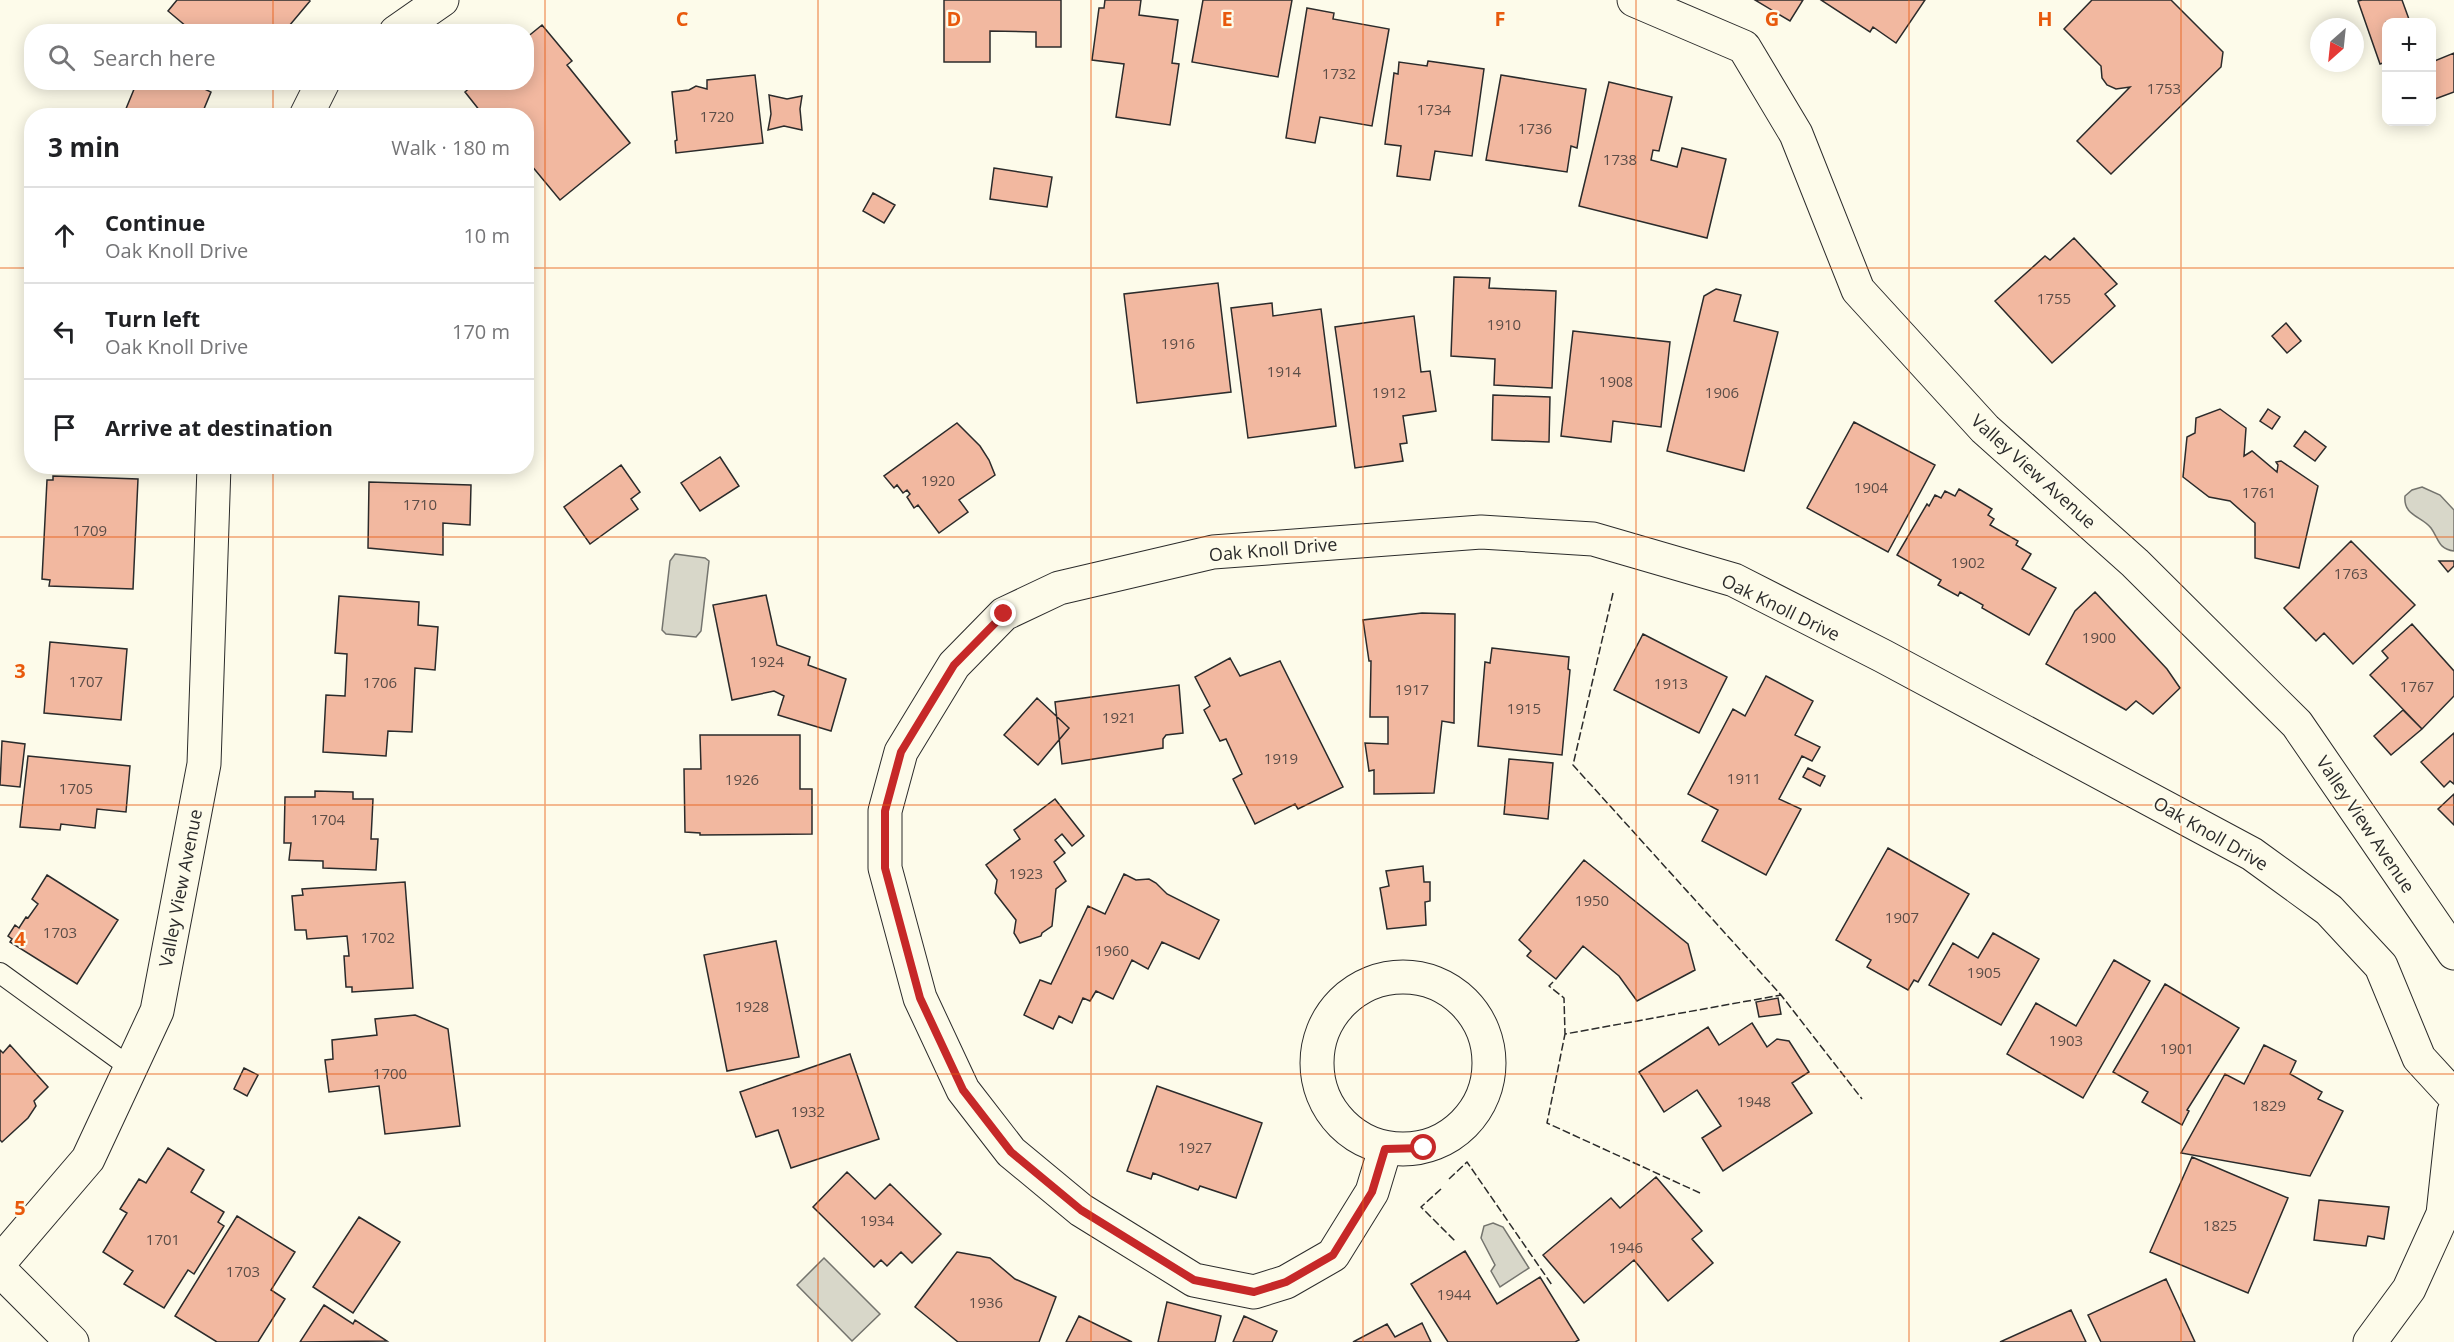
<!DOCTYPE html>
<html lang="en">
<head>
<meta charset="utf-8">
<style>
  body { margin:0; font-family:"Open Sans",sans-serif; background:#f6f6f6; color:#202124 }
  .controls { position:absolute; right:18px; top:18px; display:grid; overflow:hidden; border-radius:12px; box-shadow:0 3px 15px #0003 }
  .controls button { width:54px; height:54px; display:grid; place-items:center; padding:0; border:0; border-bottom:2px solid #e0e0e0; background:#fff; color:#202124; font:30px sans-serif }
  .compass { position:absolute; left:2310px; top:18px; width:54px; height:54px; border-radius:50%; background:#fff; box-shadow:0 3px 15px #0003; rotate:207deg }
  .stop { position:absolute; width:18px; height:18px; margin:-14px; border:4px solid #c62828; border-radius:50%; background:#fff }
  .stop.end { background:#c62828; border-color:#fff; box-shadow:0 2px 6px #0008 }
  .list { margin:0; padding:0; list-style:none }
  h2 { display:flex; justify-content:space-between; align-items:center; height:78px; margin:0; padding:0 24px; font-size:26px }
  h2 small { font-size:20px; font-weight:400; color:#757577 }
  .list li { display:grid; grid-template-columns:39px 1fr auto; gap:18px; align-items:center; box-sizing:border-box; height:96px; padding:0 24px; border-top:2px solid #e0e0e0 }
  .list b { display:block; font-size:22px; white-space:nowrap }
  .list p { margin:0; font-size:20px; white-space:nowrap; color:#757577 }
  .list em { font-size:20px; font-style:normal; color:#757577 }
  .icon { flex:none; width:33px; height:33px; fill:none; stroke:currentColor; stroke-width:2; stroke-linecap:round; stroke-linejoin:round }
  .map { position:relative; flex:none; width:2454px; height:1342px; overflow:hidden }
  .search { position:absolute; background:#fff; box-shadow:0 3px 15px #0003; left:24px; top:24px; width:510px; height:66px; display:flex; align-items:center; gap:15px; box-sizing:border-box; padding:0 21px; border-radius:24px; color:#757577; font-size:22px }
  .panel { position:absolute; background:#fff; box-shadow:0 3px 15px #0003; left:24px; top:108px; width:510px; height:366px; border-radius:24px }
  .map>svg:first-child { display:block }
  .water { fill:#d8d7c9; stroke:#74746e; stroke-width:1.5 }
  .building { fill:#f2b8a0; stroke:#2b2b2b; stroke-width:1.5 }
  .lines { fill:none; stroke-linecap:round; stroke-linejoin:round }
  .lane-casing { stroke:#2b2b2b; stroke-width:22 }
  .street-casing { stroke:#2b2b2b; stroke-width:35 }
  .lane { stroke:#fdfbea; stroke-width:20 }
  .street { stroke:#fdfbea; stroke-width:33 }
  .fence { stroke:#2b2b2b; stroke-width:1.5; stroke-dasharray:8 3; stroke-linecap:butt }
  .route { stroke:#c62828; stroke-width:8 }
  .grid { fill:none; stroke:#e8590c; stroke-width:1.5; stroke-opacity:0.55 }
  .labels { text-anchor:middle; dominant-baseline:central; stroke-width:4.5; stroke-linejoin:round; paint-order:stroke }
  .number-label { font-size:15px; fill:#5d4e48 }
  .street-label { font-size:18px; fill:#2b2b2b; stroke:#fdfbea }
  .grid-label { font-size:20px; text-anchor:middle; font-weight:bold; fill:#e8590c; stroke:#fdfbea; stroke-width:4.5; stroke-linejoin:round; paint-order:stroke }
</style>
</head>
<body>
<div class="map">
<svg width="2454" height="1342" viewBox="0 0 2454 1342">
  <rect width="100%" height="100%" fill="#fdfbea"/>
  <!-- water -->
  <path class="water" d="M2422,487L2440,495L2454,510V551C2438,549 2439,539 2431,528C2422,516 2403,516 2405,496L2412,490Z
    M675,554L705,558L709,561L701,631L696,637L666,634L662,630L670,561Z
    M1493,1223L1503,1227L1529,1268L1500,1287L1491,1271L1495,1265L1481,1238L1484,1226Z
    M824,1258L880,1314L852,1341L797,1285Z"/>
  <!-- building -->
  <path class="building" d="M177,0H309L310,1L284,32H193L168,11Z
    M944,0H1061V47H1036V32L990,31V62H944Z
    M1105,0H1141L1139,15L1178,20L1172,63L1179,64L1170,125L1116,117L1124,64L1092,60L1099,8H1104Z
    M1203,0H1292L1278,77L1192,62Z
    M1755,0H1803L1790,21Z
    M1821,0H1925L1896,43L1873,27L1870,32Z
    M2092,0H2171L2223,52L2221,67L2111,174L2077,141L2130,87L2116,89L2107,85L2102,78L2101,66L2064,29Z
    M2362,0H2402L2410,22H2386V62L2380,64L2358,1Z
    M1307,8L1334,13L1333,19L1389,29L1372,126L1320,117L1315,143L1286,138Z
    M542,25L572,61L567,65L630,143L560,200L526,159V116H484L465,92L476,82H526V38Z
    M2454,53V92L2435,99L2432,90V62Z
    M1428,61L1484,69L1472,156L1435,151L1430,180L1397,176L1401,146L1385,144L1394,73L1398,74L1399,62L1427,66Z
    M755,75L763,143L676,153L675,141L677,140L672,92L689,90L696,86L707,89V80Z
    M1501,75L1586,89L1577,148L1571,146L1567,172L1486,160Z
    M137,82H190L211,92L201,116H123Z
    M1609,82L1672,97L1659,151L1653,150L1651,160L1677,167L1682,148L1726,159L1707,238L1579,206Z
    M769,95L787,99L802,96L800,109L802,130L784,126L768,130L771,114Z
    M994,168L1052,177L1047,207L990,199Z
    M873,193L895,205L884,223L863,211Z
    M2074,238L2117,284L2105,294L2115,306L2052,363L1995,301L2045,256L2050,260Z
    M1454,277L1490,278L1489,288L1556,291L1552,388L1494,385L1495,359L1451,356Z
    M1218,283L1231,392L1137,403L1124,294Z
    M1716,289L1741,295L1734,321L1778,332L1744,471L1667,451L1704,296Z
    M1272,303L1273,316L1321,309L1336,426L1248,438L1231,308Z
    M1414,316L1421,372L1430,371L1436,411L1403,416L1407,443L1400,444L1403,461L1355,468L1335,327Z
    M2286,323L2301,341L2287,353L2272,336Z
    M1573,331L1670,342L1661,427L1613,421L1611,442L1561,436Z
    M1493,395L1550,397L1549,442L1492,440Z
    M2220,409L2246,428L2244,456L2252,451L2277,472L2278,465L2276,462L2281,461L2318,486L2299,568L2255,558V523L2230,501L2209,497L2183,477L2187,437L2195,433L2196,418Z
    M2268,409L2280,417L2272,429L2260,421Z
    M1854,422L1935,465L1888,552L1807,508Z
    M957,423L980,446L989,460L995,475L959,500L968,512L939,533L918,505L914,508L907,497L910,494L907,490L903,493L897,485L894,488L884,476Z
    M2305,431L2326,447L2315,461L2294,446Z
    M720,457L739,486L700,511L681,483Z
    M621,465L640,492L631,499L638,509L590,544L564,507Z
    M53,476L138,479L133,589L49,586L50,580L42,579L47,480H53Z
    M369,482L471,485L470,525L443,523V555L368,548Z
    M1959,489L1992,509L1988,515L1994,519L1990,525L2018,541L2016,545L2031,554L2022,569L2056,588L2029,635L1982,608L1983,605L1960,592L1958,596L1938,585L1941,580L1897,555L1927,504L1929,506L1935,495L1941,498L1945,491L1955,496Z
    M2351,541L2415,605L2353,664L2324,633L2316,641L2284,608Z
    M2439,561H2454V566L2448,572Z
    M2095,592L2167,669L2180,688L2153,714L2136,701L2126,710L2046,664L2075,611Z
    M766,595L777,645L810,657L808,665L846,679L831,731L778,715L784,696L774,691L732,700L713,605Z
    M339,596L419,602L418,625L438,627L435,670L415,668L412,732L388,731L386,756L323,752L326,695L345,696L347,654L335,653Z
    M1422,613L1455,614L1454,723L1442,721L1434,793L1374,794V770L1369,771L1365,743L1388,744V717H1370L1371,661H1369L1363,620Z
    M2412,624L2454,671V696L2422,729L2370,675L2388,658L2382,651Z
    M1643,634L1727,677L1699,733L1614,690Z
    M50,642L127,649L121,720L44,713Z
    M1492,648L1569,657L1568,669L1570,670L1562,755L1478,746L1485,662L1490,663Z
    M1230,658L1240,676L1280,661L1343,787L1298,809L1295,804L1255,824L1233,779L1242,774L1226,739L1220,741L1204,710L1210,706L1195,677Z
    M1766,676L1813,701L1795,735L1820,747L1812,761L1802,756L1779,799L1801,809L1766,875L1702,841L1718,810L1688,794L1733,709L1745,716Z
    M1179,685L1183,733L1166,735L1163,739V748L1062,764L1055,702Z
    M1037,698L1069,728L1038,765L1004,735Z
    M2403,710L2422,729L2391,755L2374,736Z
    M2454,733V784L2450,781L2444,787L2421,762Z
    M700,735H800V789H812V834L700,835V833L685,832L684,769H701Z
    M2,741L25,744L20,787L0,785Z
    M28,756L130,766L126,812L97,809L95,828L61,824L60,830L20,827Z
    M1509,759L1553,763L1548,819L1504,814Z
    M1808,768L1825,776L1820,786L1803,777Z
    M315,791L353,792V799H373L371,839H378L376,870L323,868V861L289,860L291,843H284L285,797H315Z
    M2454,794V825L2438,809Z
    M1055,799L1084,836L1072,846L1062,834L1055,840L1065,853L1054,862L1066,881L1056,889L1052,926L1042,933L1041,936L1020,943L1014,933L1016,920L995,893L997,880L986,865L1020,839L1014,830Z
    M1888,848L1969,894L1918,982L1914,980L1908,990L1867,967L1871,960L1836,940Z
    M1584,860L1688,944L1695,970L1637,1001L1619,976L1583,946L1556,979L1527,956L1531,951L1519,940Z
    M1423,866L1424,882H1430V901L1425,902L1426,925L1387,929L1380,888L1389,886L1386,871Z
    M1124,874L1136,880L1149,879L1156,883L1167,894L1219,920L1199,959L1162,942L1148,969L1132,960L1113,999L1096,991L1090,1001L1083,998L1072,1023L1059,1016L1053,1029L1024,1015L1040,980L1051,984L1088,906L1105,914Z
    M47,875L118,920L77,984L10,942L12,939L8,936L15,925L19,928L26,917L28,918L38,904L32,899Z
    M405,882L413,988L352,992V987H346L344,956H349L347,936L307,939L306,930H295L292,896L303,895L302,889Z
    M1993,933L2039,959L2001,1025L1929,985L1953,943L1978,958Z
    M776,941L799,1057L727,1071L704,955Z
    M2114,960L2150,981L2083,1098L2007,1054L2036,1003L2076,1026Z
    M2165,984L2239,1028L2187,1110L2189,1111L2182,1125L2142,1102L2148,1092L2113,1072Z
    M1778,998L1781,1014L1759,1017L1756,1002Z
    M415,1015L448,1029L460,1126L385,1134L379,1086L329,1092L325,1060L333,1059L332,1040L377,1035L375,1019Z
    M1752,1023L1767,1047L1777,1039L1789,1041L1809,1072L1792,1083L1812,1113L1723,1171L1702,1138L1721,1126L1697,1090L1664,1112L1639,1072L1708,1027L1719,1045Z
    M10,1045L48,1087L34,1101L36,1106L28,1118L2,1142L0,1140V1050L3,1053Z
    M2264,1045L2296,1061L2290,1074L2322,1092L2318,1099L2343,1111L2310,1176L2181,1153L2225,1074L2244,1084Z
    M850,1054L879,1139L791,1168L778,1130L756,1137L740,1092Z
    M244,1068L258,1075L247,1096L234,1089Z
    M1157,1086L1262,1123L1236,1198L1200,1186L1198,1190L1153,1173L1151,1179L1127,1171Z
    M168,1148L204,1170L191,1192L224,1212L218,1222L224,1226L194,1274L188,1270L164,1308L124,1284L133,1271L103,1252L127,1213L120,1209L139,1179L146,1183Z
    M2192,1157L2288,1198L2248,1293L2150,1252Z
    M847,1172L875,1199L890,1184L941,1234L912,1263L901,1252L887,1266L881,1260L874,1267L813,1207Z
    M1656,1177L1702,1231L1692,1239L1713,1263L1668,1301L1634,1260L1584,1303L1543,1255L1611,1198L1620,1208Z
    M2319,1200L2389,1207L2384,1239L2368,1236L2366,1246L2314,1240Z
    M237,1216L295,1252L271,1290L285,1299L258,1342H217L175,1316Z
    M359,1217L400,1242L353,1313L313,1287Z
    M1465,1251L1497,1304L1540,1277L1579,1340L1575,1342H1448L1411,1284Z
    M957,1252L990,1258L1015,1279L1056,1297L1039,1342H958L915,1307Z
    M2166,1279L2195,1342H2101L2088,1315Z
    M1167,1302L1221,1316L1215,1342H1158Z
    M324,1305L353,1324L355,1320L387,1341L300,1342Z
    M2071,1310L2086,1342H2000Z
    M1079,1316L1132,1342H1066Z
    M1244,1316L1277,1331L1272,1342H1233Z
    M1422,1323L1431,1342H1353L1387,1324L1395,1337Z"/>
  <g class="lines">
    <!-- lane casing -->
    <g class="lane-casing">
      <path id="lane" d="M0,973L131,1068"/>
    </g>
    <!-- street casing -->
    <g class="street-casing">
      <path id="street" d="M1634,0L1744,47L1796,134L1858,290L1985,429L2135,563L2297,724L2454,953
        M396,32L442,0
        M306,116L323,82
        M1317 1063a86 86 0 1 1 172 0a86 86 0 1 1-172 0Z
        M1385,1149L1372,1192L1333,1255L1286,1282L1254,1292L1194,1280L1081,1210L1011,1152L963,1090L920,998L885,868V811L901,752L954,665L1004,614L1059,588L1213,552L1481,532L1593,539L1734,580L1883,656L2252,854L2329,910L2381,966L2419,1058L2454,1096
        M0,1262L88,1159L157,1011L204,764L214,466
        M0,1270L72,1342
        M2370,1342L2409,1289L2443,1214L2454,1112"/>
    </g>
    <!-- lane -->
    <use href="#lane" class="lane"/>
    <!-- street -->
    <use href="#street" class="street"/>
    <!-- fence -->
    <path class="fence" d="M1613,593L1573,765L1781,995L1862,1099
      M1553,982L1549,986L1564,998L1565,1034
      M1449,1179L1467,1162L1552,1285
      M1441,1189L1421,1207L1456,1242
      M1700,1193L1547,1123L1565,1034L1781,995"/>
  </g>
  <g class="lines">
    <!-- route -->
    <path class="route" d="M1004,614L954,665L901,752L885,811V868L920,998L963,1090L1011,1152L1081,1210L1194,1280L1254,1292L1286,1282L1333,1255L1372,1192L1385,1149L1424,1148"/>
  </g>
  <!-- grid -->
  <path class="grid" d="M273,0V32M545,0V1342M818,0V1342M1091,0V1342M1363,0V1342M1636,0V1342M1909,0V1342M2181,0V1342M273,82V116M0,268H32M526,268H2454M273,466V1342M0,537H2454M0,805H2454M0,1074H2454"/>
  <g class="labels">
    <!-- number labels -->
    <g class="number-label">
      <text x="1339" y="73">1732</text>
      <text x="2164" y="88">1753</text>
      <text x="1434" y="109">1734</text>
      <text x="717" y="116">1720</text>
      <text x="1535" y="128">1736</text>
      <text x="1620" y="159">1738</text>
      <text x="2054" y="298">1755</text>
      <text x="1504" y="324">1910</text>
      <text x="1178" y="343">1916</text>
      <text x="1284" y="371">1914</text>
      <text x="1616" y="381">1908</text>
      <text x="1389" y="392">1912</text>
      <text x="1722" y="392">1906</text>
      <text x="938" y="480">1920</text>
      <text x="1871" y="487">1904</text>
      <text x="2259" y="492">1761</text>
      <text x="420" y="504">1710</text>
      <text x="90" y="530">1709</text>
      <text x="1968" y="562">1902</text>
      <text x="2351" y="573">1763</text>
      <text x="2099" y="637">1900</text>
      <text x="767" y="661">1924</text>
      <text x="86" y="681">1707</text>
      <text x="380" y="682">1706</text>
      <text x="1671" y="683">1913</text>
      <text x="2417" y="686">1767</text>
      <text x="1412" y="689">1917</text>
      <text x="1524" y="708">1915</text>
      <text x="1119" y="717">1921</text>
      <text x="1281" y="758">1919</text>
      <text x="1744" y="778">1911</text>
      <text x="742" y="779">1926</text>
      <text x="76" y="788">1705</text>
      <text x="328" y="819">1704</text>
      <text x="1026" y="873">1923</text>
      <text x="1592" y="900">1950</text>
      <text x="1902" y="917">1907</text>
      <text x="60" y="932">1703</text>
      <text x="378" y="937">1702</text>
      <text x="1112" y="950">1960</text>
      <text x="1984" y="972">1905</text>
      <text x="752" y="1006">1928</text>
      <text x="2066" y="1040">1903</text>
      <text x="2177" y="1048">1901</text>
      <text x="390" y="1073">1700</text>
      <text x="1754" y="1101">1948</text>
      <text x="2269" y="1105">1829</text>
      <text x="808" y="1111">1932</text>
      <text x="1195" y="1147">1927</text>
      <text x="877" y="1220">1934</text>
      <text x="2220" y="1225">1825</text>
      <text x="163" y="1239">1701</text>
      <text x="1626" y="1247">1946</text>
      <text x="243" y="1271">1703</text>
      <text x="1454" y="1294">1944</text>
      <text x="986" y="1302">1936</text>
    </g>
    <!-- street labels -->
    <g class="street-label">
      <text transform="translate(2034 471) rotate(42)">Valley View Avenue</text>
      <text transform="translate(1273 549) rotate(-5)">Oak Knoll Drive</text>
      <text transform="translate(1781 607) rotate(26)">Oak Knoll Drive</text>
      <text transform="translate(2366 824) rotate(56)">Valley View Avenue</text>
      <text transform="translate(2211 833) rotate(30)">Oak Knoll Drive</text>
      <text transform="translate(180 888) rotate(-79)">Valley View Avenue</text>
    </g>
  </g>
  <g class="grid-label">
    <text x="682" y="26">C</text>
    <text x="954" y="26">D</text>
    <text x="1227" y="26">E</text>
    <text x="1500" y="26">F</text>
    <text x="1772" y="26">G</text>
    <text x="2045" y="26">H</text>
    <text x="20" y="678">3</text>
    <text x="20" y="946">4</text>
    <text x="20" y="1215">5</text>
  </g>
</svg>
<div class="controls">
<button>+</button>
<button>−</button>
</div>
<svg class="compass" viewBox="-18 -18 36 36"><path d="M0-13l5 13h-10z" fill="#e53935"/><path d="M0 13l5-13h-10z" fill="#757577"/></svg>
<div class="stop" style="left:1424px;top:1148px"></div>
<div class="stop end" style="left:1004px;top:614px"></div>
<div class="search"><svg class="icon" aria-label="search" viewBox="0 0 24 24"><circle cx="10" cy="10" r="6"/><path d="M15 15l6 6"/></svg>Search here</div>
<section class="panel">
<h2>3 min<small>Walk · 180 m</small></h2>
<ul class="list">
<li><svg class="icon" aria-label="ahead" viewBox="0 0 24 24"><path d="M12 20V5M6 11l6-6 6 6"/></svg><div><b>Continue</b><p>Oak Knoll Drive</p></div><em>10 m</em></li>
<li><svg class="icon" aria-label="left" viewBox="0 0 24 24"><path d="M17 20v-9H6M10 6l-5 5 5 5"/></svg><div><b>Turn left</b><p>Oak Knoll Drive</p></div><em>170 m</em></li>
<li><svg class="icon" aria-label="arrive" viewBox="0 0 24 24"><path d="M6 21V4h12l-3 4 3 4H6"/></svg><div><b>Arrive at destination</b></div></li>
</ul>
</section>
</div>
</body>
</html>
